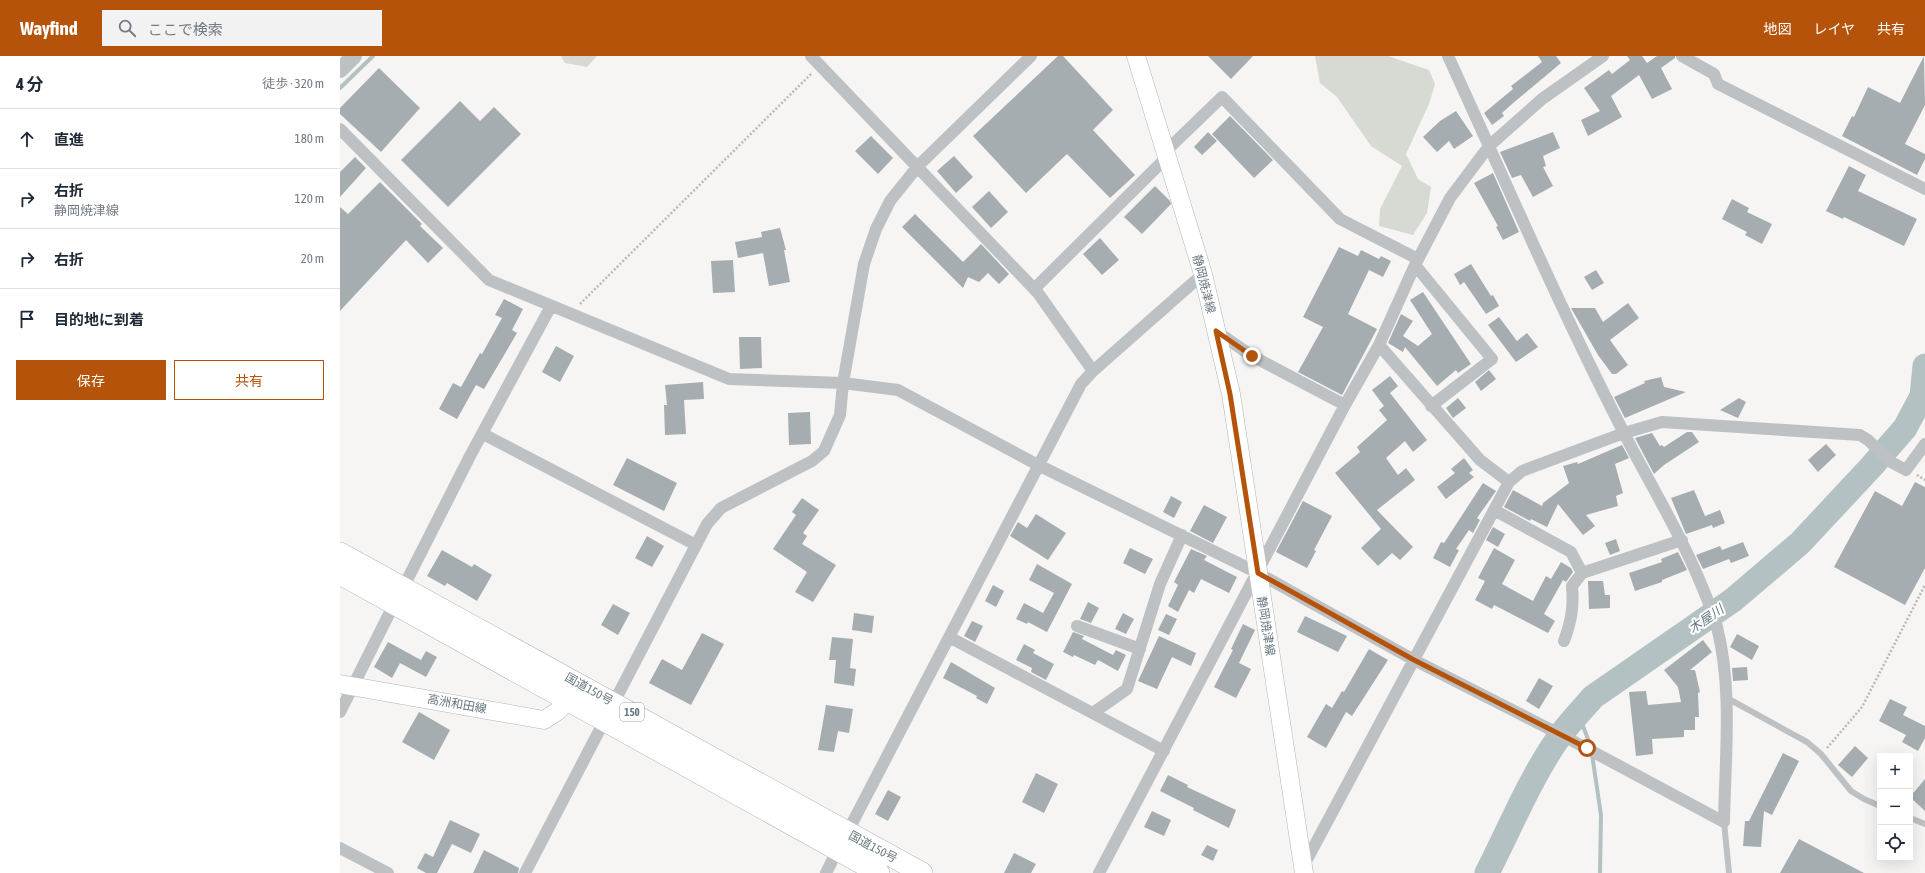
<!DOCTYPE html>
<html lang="ja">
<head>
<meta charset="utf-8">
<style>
  body { margin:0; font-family:"Asap Condensed","Noto Sans JP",sans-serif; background:#f2f2f3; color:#1f2937 }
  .controls { position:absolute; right:12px; bottom:12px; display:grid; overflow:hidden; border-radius:0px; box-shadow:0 4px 16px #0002 }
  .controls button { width:36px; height:36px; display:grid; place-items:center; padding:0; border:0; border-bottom:1px solid #e0e1e3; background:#fff; color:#1f2937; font:20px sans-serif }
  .stop { position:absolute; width:12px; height:12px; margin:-9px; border:3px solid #b45309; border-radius:50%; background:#fff }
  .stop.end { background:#b45309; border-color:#fff; box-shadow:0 1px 4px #0008 }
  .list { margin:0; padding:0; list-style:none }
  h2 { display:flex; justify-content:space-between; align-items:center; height:52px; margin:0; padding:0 16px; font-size:17px }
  h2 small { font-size:13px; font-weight:400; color:#747a83 }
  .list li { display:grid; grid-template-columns:26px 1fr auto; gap:12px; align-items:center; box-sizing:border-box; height:60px; padding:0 16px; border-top:1px solid #e0e1e3 }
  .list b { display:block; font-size:15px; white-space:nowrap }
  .list p { margin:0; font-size:13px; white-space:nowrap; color:#747a83 }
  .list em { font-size:13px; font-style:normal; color:#747a83 }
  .actions { display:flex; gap:8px; padding:12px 16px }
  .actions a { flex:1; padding:9px 0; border:1px solid #b45309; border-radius:0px; text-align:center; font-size:14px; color:#b45309 }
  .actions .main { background:#b45309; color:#fff }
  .icon { flex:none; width:22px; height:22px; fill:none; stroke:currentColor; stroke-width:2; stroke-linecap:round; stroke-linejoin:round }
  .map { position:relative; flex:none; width:1585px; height:817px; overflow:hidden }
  header { display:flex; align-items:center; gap:24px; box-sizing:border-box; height:56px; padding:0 20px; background:#b45309; color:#fff }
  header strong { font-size:19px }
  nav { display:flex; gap:22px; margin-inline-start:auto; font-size:14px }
  .search { width:280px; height:36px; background:#f2f2f3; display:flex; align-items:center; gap:10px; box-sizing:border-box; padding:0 14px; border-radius:0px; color:#747a83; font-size:15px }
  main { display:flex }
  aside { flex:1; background:#fff }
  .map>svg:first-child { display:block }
  .green { fill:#d6dad2 }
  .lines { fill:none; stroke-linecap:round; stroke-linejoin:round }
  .stream { stroke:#b4c1c3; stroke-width:4 }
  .river { stroke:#b4c1c3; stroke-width:25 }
  .building { fill:#a5adb1 }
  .secondary-casing { stroke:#b0b5b8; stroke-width:19 }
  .trunk-casing { stroke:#b1b5b7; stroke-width:22 }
  .path { stroke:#b7babc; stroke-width:2.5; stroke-dasharray:2 2; stroke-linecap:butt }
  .service { stroke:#bdc1c4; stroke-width:6 }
  .minor { stroke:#bdc1c4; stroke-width:12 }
  .tertiary { stroke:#bdc1c4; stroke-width:16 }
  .secondary { stroke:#fff; stroke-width:18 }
  .trunk { stroke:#fff; stroke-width:21 }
  .route { stroke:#b45309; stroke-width:5 }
  .labels { text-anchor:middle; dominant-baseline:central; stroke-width:4; stroke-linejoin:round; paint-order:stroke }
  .shield { fill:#fff; stroke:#95a0a6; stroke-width:1 }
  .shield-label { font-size:11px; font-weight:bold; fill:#687880 }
  .street-label { font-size:12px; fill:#687880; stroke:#fff }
  .water-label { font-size:13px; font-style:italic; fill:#64797d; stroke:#fff }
</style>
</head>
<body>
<header>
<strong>Wayfind</strong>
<div class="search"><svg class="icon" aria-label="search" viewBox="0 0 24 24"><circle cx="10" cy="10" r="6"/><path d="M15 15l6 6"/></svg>ここで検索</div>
<nav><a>地図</a><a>レイヤ</a><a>共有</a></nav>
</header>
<main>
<aside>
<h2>4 分<small>徒歩 · 320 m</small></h2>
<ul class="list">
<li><svg class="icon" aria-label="ahead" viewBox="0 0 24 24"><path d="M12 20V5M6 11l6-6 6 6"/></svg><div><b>直進</b></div><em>180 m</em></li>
<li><svg class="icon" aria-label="right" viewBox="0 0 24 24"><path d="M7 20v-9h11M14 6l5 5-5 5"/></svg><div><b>右折</b><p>静岡焼津線</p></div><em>120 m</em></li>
<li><svg class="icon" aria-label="right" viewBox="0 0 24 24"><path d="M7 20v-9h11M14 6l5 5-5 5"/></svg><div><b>右折</b></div><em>20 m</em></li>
<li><svg class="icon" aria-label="arrive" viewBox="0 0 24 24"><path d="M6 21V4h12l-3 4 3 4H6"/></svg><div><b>目的地に到着</b></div></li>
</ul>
<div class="actions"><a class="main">保存</a><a>共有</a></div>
</aside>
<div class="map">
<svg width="1585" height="817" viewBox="0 0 1585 817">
  <rect width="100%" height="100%" fill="#f6f5f3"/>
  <!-- green -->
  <path class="green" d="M221,0H257L247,11L225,7Z
    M975,0H1048L1089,14L1095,28L1089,48L1066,98L1078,123L1091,131L1087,157L1073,179L1039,170L1040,153L1062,110L1031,90L997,41L980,27Z"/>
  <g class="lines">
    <!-- stream -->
    <path class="stream" d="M0,32L33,0
      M1238,657L1251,691
      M1252,698L1261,759L1260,817"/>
    <!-- river -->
    <path class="river" d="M1147,817C1169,774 1190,723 1217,684C1228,668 1241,655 1253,641L1393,544L1460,487L1531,411L1565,372L1582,340L1585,310"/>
  </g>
  <!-- building -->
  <path class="building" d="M718,0H723L773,54L753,74L795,119L770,142L727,98L686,137L633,80Z
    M868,0H913L891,23Z
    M1198,0H1216L1221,7L1172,48L1162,57L1164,60L1152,69L1144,57L1173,33L1171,30L1202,6Z
    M1287,0H1302L1307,7L1317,0H1335V2L1321,12L1332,33L1312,43L1299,19L1271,40L1282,61L1248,80L1241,64L1260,55L1244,32L1269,14L1272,18L1290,4Z
    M1584,0L1585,49L1565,88L1585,98V103L1577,119L1502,80L1512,60L1514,61L1528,31L1560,47Z
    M39,12L80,52L41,96L0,58V52Z
    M120,45L140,65L154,51L181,78L108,151L61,104Z
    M1116,55L1133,80L1114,93L1109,85L1097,96L1083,81L1100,65Z
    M890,60L933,104L914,122L872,78Z
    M868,76L877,85L862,99L854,91Z
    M1213,76L1220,92L1203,100L1206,110L1203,111L1213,130L1193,141L1181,119L1172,122L1160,96Z
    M531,80L553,102L538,118L515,95Z
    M614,100L633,121L616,137L597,115Z
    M15,101L26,112L0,141V116Z
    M1509,110L1526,119L1518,135L1577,163L1564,190L1504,161L1503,163L1486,155Z
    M1153,117L1179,176L1163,184L1156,171L1158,170L1134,127Z
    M40,126L82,168L80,170L103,192L88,207L66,184L0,255V151L8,158Z
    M815,130L830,145L831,148L802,178L784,161Z
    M649,135L668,156L651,172L632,151Z
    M1392,143L1409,152L1407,156L1432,168L1422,188L1405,179L1407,176L1382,163Z
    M575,158L623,206L641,188L669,218L659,228L648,217L639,226L628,221L623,232L562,171Z
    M440,172L446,194H444L450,226L429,230L423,197L398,202L395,186L422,181L421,176Z
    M760,182L779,204L762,219L743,198Z
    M999,191L1018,200L1021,194L1039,203L1041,200L1051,205L1043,221L1029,214L1008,258L1037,273L1002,339L958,316L983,271L963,261Z
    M393,204L395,236L373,237L371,205Z
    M1131,208L1151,240L1153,239L1159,250L1146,258L1124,226L1120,229L1114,218Z
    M1256,214L1264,227L1252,234L1244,221Z
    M1083,236L1131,308L1118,317L1116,314L1097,330L1065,291L1063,296L1048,287L1061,258L1073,265L1063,280L1078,290L1092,278L1070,244Z
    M164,243L183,253L172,274L177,277L144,333L136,329L117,363L99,353L113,327L121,331L140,297L142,298L162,262L155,259Z
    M1288,247L1299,262L1270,284L1288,309L1276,318H1272L1258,299L1231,252H1255L1263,266Z
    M1159,261L1177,285L1187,277L1198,291L1176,306L1148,269Z
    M399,281H421L422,312L400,313Z
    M216,290L234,300L220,326L202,316Z
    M1149,314L1156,323L1141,335L1135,326Z
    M1050,320L1058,330L1050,337L1087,384L1073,396L1065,385L1046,402L1058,419L1066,412L1075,424L1037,454L1073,491L1060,504L1052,497L1038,510L1021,492L1041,473L995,417L1020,396L1017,391L1047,364L1039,354L1044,350L1032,334Z
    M1321,321L1324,331L1346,336L1285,362L1274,341L1305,327L1304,325Z
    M363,326L364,343L344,344L346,378L325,379L324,349H327L325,329Z
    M1118,342L1126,352L1113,362L1106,352Z
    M1399,342L1406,346L1398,362L1380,354Z
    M470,356L471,388L449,389L448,357Z
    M1347,376H1352L1359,386L1324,409L1314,418L1295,382L1312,377L1320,390L1322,389L1324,391Z
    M1486,388L1496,399L1478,416L1468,404Z
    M1282,389L1289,402L1275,408L1283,437L1276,440L1278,450L1246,459L1255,470L1243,479L1218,448L1207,471L1191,463L1190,465L1164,451L1173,434L1202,450L1203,447L1229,427L1223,410L1237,406L1238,408Z
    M287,402L337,427L324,455L273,429Z
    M1124,402L1133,414L1129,417L1134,421L1106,443L1097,431L1115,417L1111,413Z
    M1575,426L1585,431V512L1565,549L1494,511L1535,435L1562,450Z
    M1143,427L1156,435L1137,462L1140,464L1133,477L1129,474L1116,493L1119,494L1110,511L1093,502L1101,486L1104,487Z
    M1354,434L1365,460L1380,454L1385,467L1373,472L1372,469L1346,478L1331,442Z
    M831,440L842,446L834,462L823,456Z
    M462,442L479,454L463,477L467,480L462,488L496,509L473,546L455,536L467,516L433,493L456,459L452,456Z
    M963,445L992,460L974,494L976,495L967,512L936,496Z
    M864,449L887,461L873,487L850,475Z
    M696,458L726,477L708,504L670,480L678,466L687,472Z
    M1153,471L1165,478L1158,491L1146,484Z
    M307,480L324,490L312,511L295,502Z
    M1276,483L1280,495L1270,499L1265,487Z
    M1403,486L1409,500L1391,507L1389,503L1363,513L1356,499L1380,490L1382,494Z
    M790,492L813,503L805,518L783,507Z
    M1154,492L1175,504L1162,528L1193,545L1206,520L1211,523L1221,506L1231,512L1233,516L1226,526L1223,524L1204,558L1215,565L1208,577L1154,549L1152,553L1135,544L1145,525L1138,522Z
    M851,493L867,500L864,504L897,521L889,537L861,523L854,537L849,534L838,556L828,550L838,529L834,526Z
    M102,494L132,511L134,508L152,519L137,545L107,527L105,530L87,520Z
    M1338,496L1347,514L1322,524V526L1295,535L1289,517L1322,506L1321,503Z
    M697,508L732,528L707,576L688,566L687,568L676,563L684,547L703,557L714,537L689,524Z
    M1248,525H1263L1265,539H1270V552L1249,553Z
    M653,529L664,535L656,551L645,545Z
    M748,546L759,552L751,567L740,563Z
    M273,548L290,557L278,579L261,569Z
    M514,557L534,560L532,577L512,574Z
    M783,557L794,563L786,578L775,573Z
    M826,558L837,563L829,579L818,574Z
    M965,560L1007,580L998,596L957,576Z
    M632,565L643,570L635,586L624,580Z
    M903,568L915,574L899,607L911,613L896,642L874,631L893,594L891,593Z
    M733,576L744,580L742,583L773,599L776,594L786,599L778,615L758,604L755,609L734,599L733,601L723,596Z
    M362,577L384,588L351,649L309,627L322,603L342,614Z
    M1397,578L1419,590L1412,604L1390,591Z
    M819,580L856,597L851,610L832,601L817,633L798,625Z
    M492,581L513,583L510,612L516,613L514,630L494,627L496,604H489Z
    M1363,584L1372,596L1350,614H1355L1360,636L1358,637L1359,661H1355V674H1344V681L1312,683L1313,698L1296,700L1289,636L1306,635L1308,649L1341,646L1338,631L1324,614Z
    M48,586L81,604L86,595L97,601L86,621L60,607L52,622L34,611Z
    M684,588L695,594L693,597L714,608L706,624L691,616L692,612L676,604Z
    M1029,593L1048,604L1012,660L1006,656L986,692L967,681L986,648L992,652L1002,635L1004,636Z
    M611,606L655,632L647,648L636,642L637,640L603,622Z
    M1407,611L1408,624L1393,625L1392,612Z
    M1199,622L1213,630L1199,653L1186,645Z
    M1550,643L1567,651L1563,659L1585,670V682L1578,695L1562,686L1566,679L1539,665Z
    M486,649L513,653L509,677L498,675L494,696L478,694Z
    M79,656L110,674L94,704L62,686Z
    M1515,690L1528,702L1512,721L1498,709Z
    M1443,697L1459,705L1432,759L1424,755L1421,791L1403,790L1405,765H1409Z
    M696,717L718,728L704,757L682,746Z
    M828,719L848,729L847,731L896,754L889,772L853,754L854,752L820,735Z
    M1585,723V755L1570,741Z
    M548,734L561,741L548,765L535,758Z
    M812,755L831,764L824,780L804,771Z
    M110,764L140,778L131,797L112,788L97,817H86L77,812L85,797L93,801Z
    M1459,783L1524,817H1440Z
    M867,789L878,794L873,805L861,799Z
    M144,794L179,812L178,817H133Z
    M674,797L696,808L691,817H664Z"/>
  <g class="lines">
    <!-- secondary casing -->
    <g class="secondary-casing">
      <path id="secondary" d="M796,0L863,218L891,338L964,817
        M0,628L204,664L218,655L227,644"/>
    </g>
    <!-- trunk casing -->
    <g class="trunk-casing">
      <path id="trunk" d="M0,497L582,817
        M0,518L539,817"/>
    </g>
    <!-- path -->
    <path class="path" d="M240,248L472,17
      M1577,419L1585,424
      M1487,692L1522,651L1585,529"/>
    <!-- service -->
    <path class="service" d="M1387,642L1467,686L1481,698L1511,735L1524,743L1540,750
      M1570,762L1585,768
      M1384,766L1389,817"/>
    <!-- minor -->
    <path class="minor" d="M471,0L698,237L753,315
      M1342,0L1374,18L1378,28L1585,133
      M0,73L149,224L389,323L503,327L558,334L698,409L918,517L1074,604L1231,684L1384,766C1385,702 1393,634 1377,571C1372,554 1365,537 1358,521C1337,471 1308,425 1284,377C1220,253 1166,126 1108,0
      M826,95L882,41L1000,163L1078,203
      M1075,209L1152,303L1091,350
      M694,233L827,101
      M876,275L912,300L1005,349
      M1039,289L1140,404L1169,426
      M143,378L356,489
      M1154,454L1231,496L1242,517
      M63,532L130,400L211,250
      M737,570L800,593
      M609,581L824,695
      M1224,585C1231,566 1234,551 1232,530L1242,517L1342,484
      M0,656L54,548
      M753,657L787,633L820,528L842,479
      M507,777L741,328L753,315L863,218
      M0,792L48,817
      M963,811L1169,426L1182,415L1284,377L1322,366L1520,379L1528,384L1551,406L1566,414L1585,388
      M185,817L367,468L381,452L472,405L484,395L500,359L503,327L524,208L536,173L550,145L578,110L691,0
      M486,817L497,795
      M759,817L1005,349L1039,289L1075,209L1110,142L1149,90L1202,43L1263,0"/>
    <!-- tertiary -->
    <path class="tertiary" d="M0,14L14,0"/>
    <!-- secondary -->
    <use href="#secondary" class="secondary"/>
    <!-- trunk -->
    <use href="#trunk" class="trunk"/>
  </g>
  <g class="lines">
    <!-- route -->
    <path class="route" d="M912,300L876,275L890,338L918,517L1074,604L1247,692"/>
  </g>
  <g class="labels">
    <!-- shield labels -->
    <rect class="shield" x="280" y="647" width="24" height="18" rx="3"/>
    <g class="shield-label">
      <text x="292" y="656">150</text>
    </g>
    <!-- street labels -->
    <g class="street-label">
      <text transform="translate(864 228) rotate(76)">静岡焼津線</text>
      <text transform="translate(926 570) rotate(81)">静岡焼津線</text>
      <text transform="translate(249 633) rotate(29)">国道150号</text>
      <text transform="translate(117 648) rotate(10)">高洲和田線</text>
      <text transform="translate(533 791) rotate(28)">国道150号</text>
    </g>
    <!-- water labels -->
    <g class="water-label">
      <text transform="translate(1366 563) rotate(-35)">木屋川</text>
    </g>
  </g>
</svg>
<div class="controls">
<button>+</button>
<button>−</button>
<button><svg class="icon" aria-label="locate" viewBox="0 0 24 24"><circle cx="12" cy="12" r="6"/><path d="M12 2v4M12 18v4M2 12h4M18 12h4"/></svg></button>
</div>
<div class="stop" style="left:1247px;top:692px"></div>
<div class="stop end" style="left:912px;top:300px"></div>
</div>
</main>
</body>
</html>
